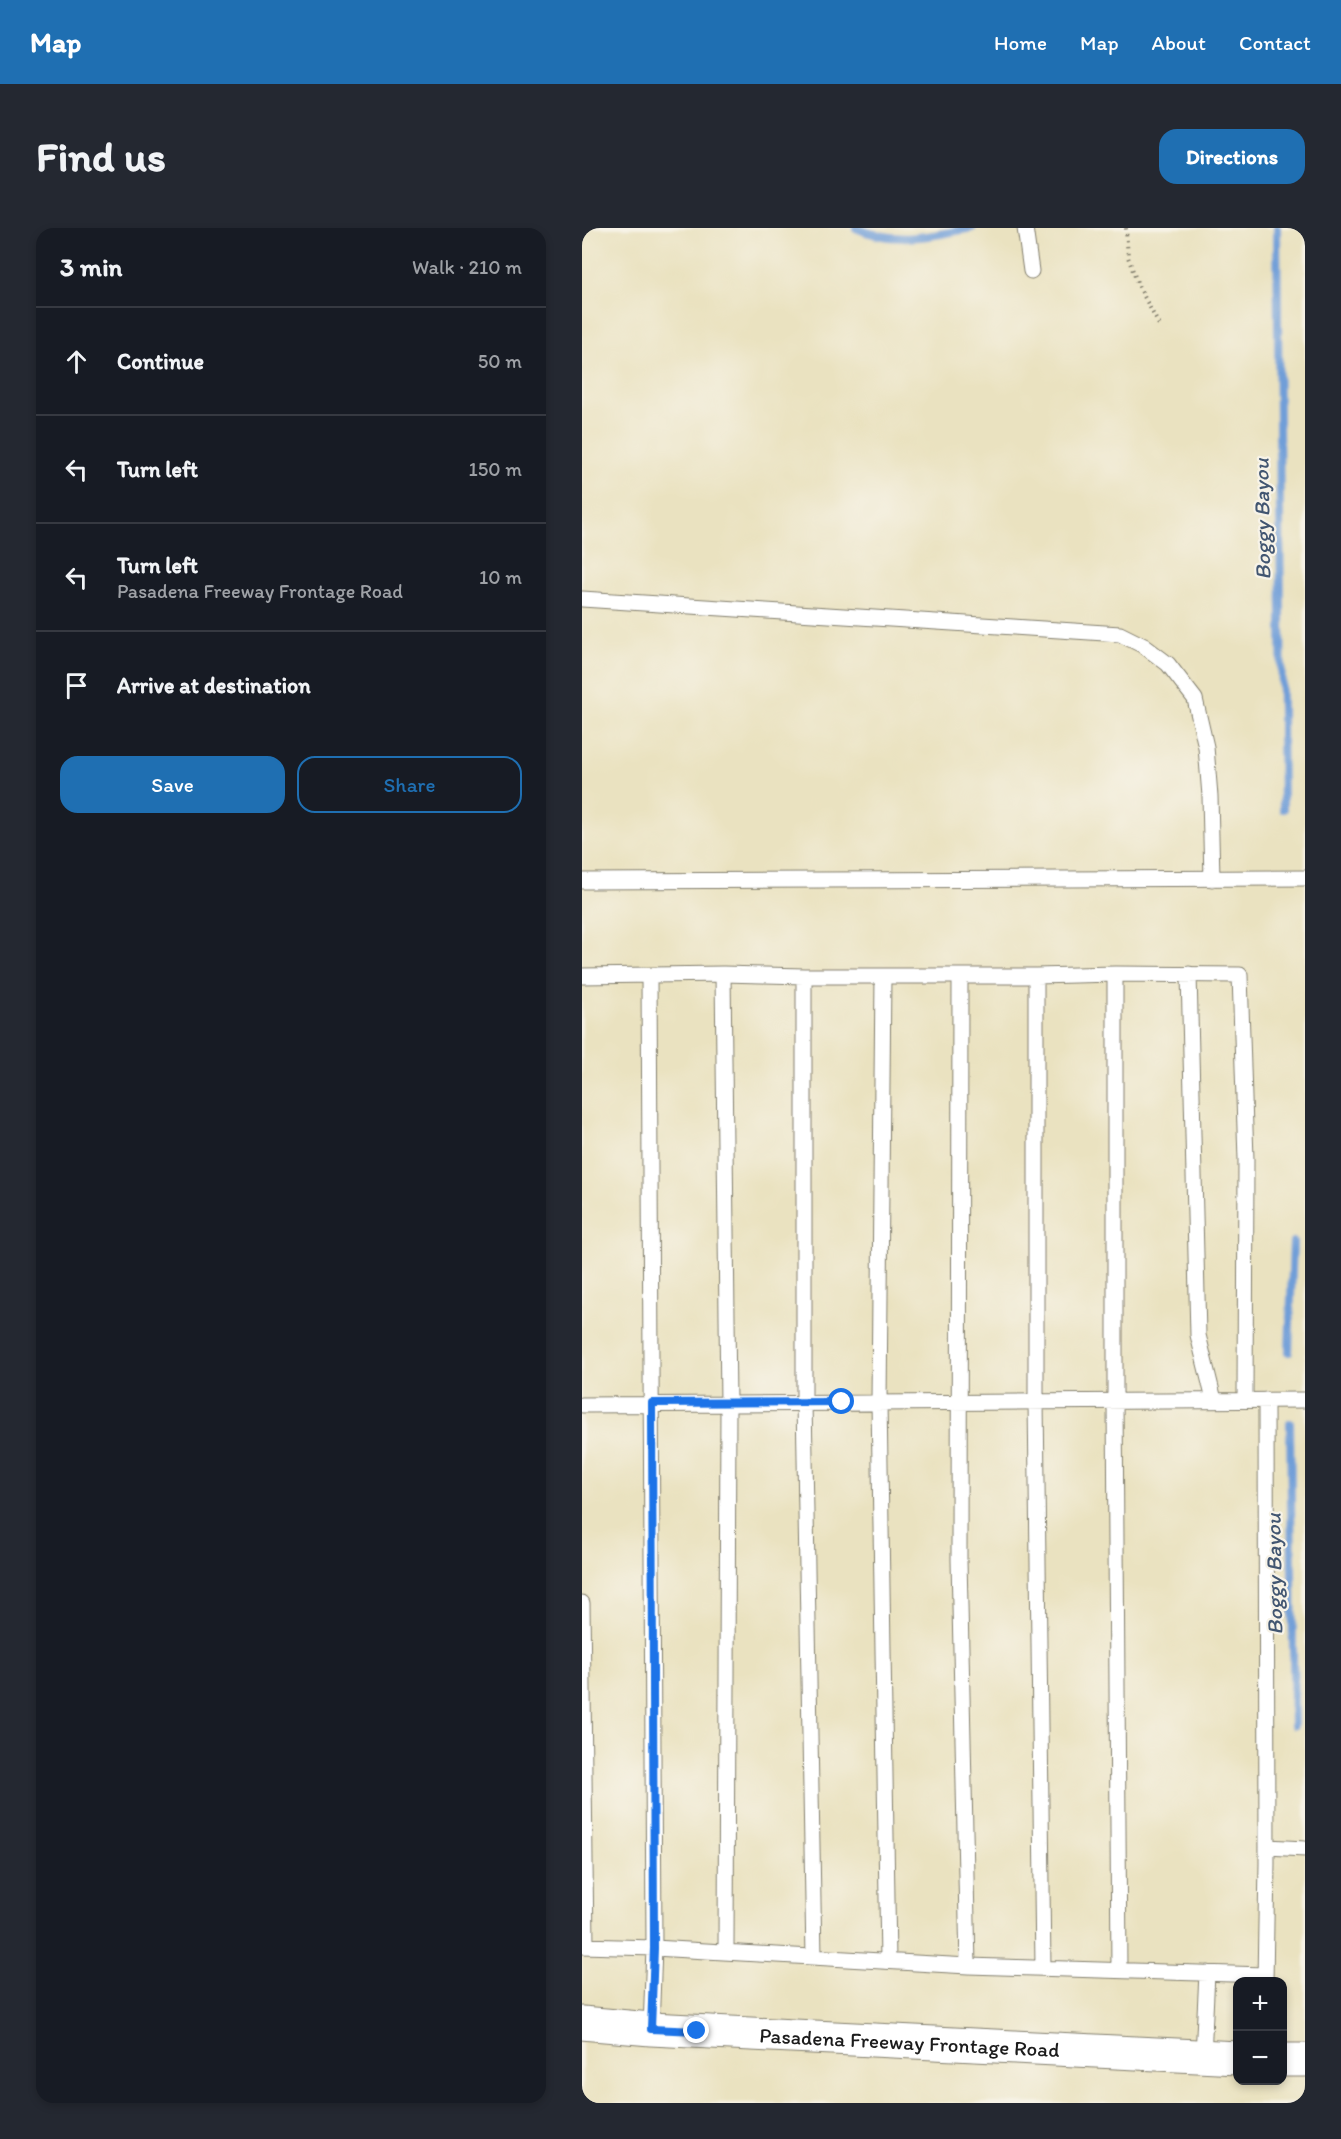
<!DOCTYPE html>
<html lang="en">
<head>
<meta charset="utf-8">
<style>
  body { margin:0; font-family:Itim,sans-serif; background:#242831; color:#f1f3f6 }
  .controls { position:absolute; right:18px; bottom:18px; display:grid; overflow:hidden; border-radius:12px; box-shadow:0 3px 9px #0003 }
  .controls button { width:54px; height:54px; display:grid; place-items:center; padding:0; border:0; border-bottom:2px solid #363941; background:#171b24; color:#f1f3f6; font:30px sans-serif }
  .stop { position:absolute; width:18px; height:18px; margin:-14px; border:4px solid #1a73e8; border-radius:50%; background:#fff }
  .stop.end { background:#1a73e8; border-color:#fff; box-shadow:0 2px 6px #0008 }
  .list { margin:0; padding:0; list-style:none }
  h2 { display:flex; justify-content:space-between; align-items:center; height:78px; margin:0; padding:0 24px; font-size:26px }
  h2 small { font-size:20px; font-weight:400; color:#9ea1a6 }
  .list li { display:grid; grid-template-columns:39px 1fr auto; gap:18px; align-items:center; box-sizing:border-box; height:108px; padding:0 24px; border-top:2px solid #363941 }
  .list b { display:block; font-size:22px; white-space:nowrap }
  .list p { margin:0; font-size:20px; white-space:nowrap; color:#9ea1a6 }
  .list em { font-size:20px; font-style:normal; color:#9ea1a6 }
  .actions { display:flex; gap:12px; padding:18px 24px }
  .actions a { flex:1; padding:14px 0; border:2px solid #1f6fb2; border-radius:18px; text-align:center; font-size:21px; color:#1f6fb2 }
  .actions .main { background:#1f6fb2; color:#fff }
  .icon { flex:none; width:33px; height:33px; fill:none; stroke:currentColor; stroke-width:2; stroke-linecap:round; stroke-linejoin:round }
  .map { position:relative; flex:none; width:723px; height:1875px; overflow:hidden; border-radius:18px }
  header { display:flex; align-items:center; gap:36px; box-sizing:border-box; height:84px; padding:0 30px; background:#1f6fb2; color:#fff }
  header strong { font-size:28px }
  nav { display:flex; gap:33px; margin-inline-start:auto; font-size:21px }
  .intro { display:flex; align-items:center; justify-content:space-between; box-sizing:border-box; height:144px; padding:0 36px }
  h1 { margin:0; font-size:42px }
  .button { padding:15px 27px; border-radius:18px; background:#1f6fb2; color:#fff; font-size:21px; font-weight:700 }
  main { display:flex; gap:36px; padding:0 36px }
  aside { flex:1; background:#171b24; border-radius:18px; box-shadow:0 3px 9px #0003 }
  .map>svg:first-child { display:block }
  .lines { fill:none; stroke-linecap:round; stroke-linejoin:round }
  .stream { stroke:#709ed8; stroke-width:8 }
  .lane-casing { stroke:#837f6e; stroke-width:17 }
  .secondary-casing { stroke:#837f6e; stroke-width:35 }
  .path { stroke:#837f6e; stroke-width:4; stroke-dasharray:1.5 4.5; stroke-linecap:butt }
  .lane { stroke:#fff; stroke-width:15 }
  .secondary { stroke:#fff; stroke-width:33 }
  .route { stroke:#1a73e8; stroke-width:8 }
  .labels { text-anchor:middle; dominant-baseline:central; stroke-width:4.5; stroke-linejoin:round; paint-order:stroke }
  .street-label { font-size:21px; fill:#1c1c1c; stroke:#f7f3e8 }
  .water-label { font-size:22px; font-style:italic; fill:#425671; stroke:#f7f3e8 }
</style>
</head>
<body>
<header>
<strong>Map</strong>
<nav><a>Home</a><a>Map</a><a>About</a><a>Contact</a></nav>
</header>
<div class="intro"><h1>Find us</h1><a class="button">Directions</a></div>
<main>
<aside>
<h2>3 min<small>Walk · 210 m</small></h2>
<ul class="list">
<li><svg class="icon" aria-label="ahead" viewBox="0 0 24 24"><path d="M12 20V5M6 11l6-6 6 6"/></svg><div><b>Continue</b></div><em>50 m</em></li>
<li><svg class="icon" aria-label="left" viewBox="0 0 24 24"><path d="M17 20v-9H6M10 6l-5 5 5 5"/></svg><div><b>Turn left</b></div><em>150 m</em></li>
<li><svg class="icon" aria-label="left" viewBox="0 0 24 24"><path d="M17 20v-9H6M10 6l-5 5 5 5"/></svg><div><b>Turn left</b><p>Pasadena Freeway Frontage Road</p></div><em>10 m</em></li>
<li><svg class="icon" aria-label="arrive" viewBox="0 0 24 24"><path d="M6 21V4h12l-3 4 3 4H6"/></svg><div><b>Arrive at destination</b></div></li>
</ul>
<div class="actions"><a class="main">Save</a><a>Share</a></div>
</aside>
<div class="map">
<svg width="723" height="1875" viewBox="0 0 723 1875">
  <rect width="100%" height="100%" fill="#f7f3e8"/>
  <filter id="ink" filterUnits="userSpaceOnUse"><feTurbulence type="fractalNoise" baseFrequency=".0167" numOctaves="2"/><feDisplacementMap in="SourceGraphic" scale="12" xChannelSelector="R" yChannelSelector="G"/><feConvolveMatrix kernelMatrix="1 2 1 2 8 2 1 2 1" color-interpolation-filters="sRGB"/></filter>
  <filter id="wash" filterUnits="userSpaceOnUse"><feTurbulence type="fractalNoise" baseFrequency=".008" numOctaves="4" result="noise"/><feDisplacementMap in="SourceGraphic" scale="24" xChannelSelector="R" yChannelSelector="G"/><feGaussianBlur stdDeviation="1.35" result="paint"/><feColorMatrix in="noise" values="0 0 0 0 0 0 0 0 0 0 0 0 0 0 0 0 0 1.4 0 .05"/><feComposite in="paint" operator="in"/></filter>
  <g filter="url(#wash)">
    <rect width="100%" height="100%" fill="#eae2c0"/>
    <g class="lines">
      <!-- stream -->
      <path class="stream" d="M274,0C311,17 351,8 390,0
        M695,0L701,581
        M707,1124L711,1014
        M708,1195L712,1497"/>
    </g>
  </g>
  <g filter="url(#ink)">
    <g class="lines">
      <!-- lane casing -->
      <g class="lane-casing">
        <path id="lane" d="M443,0L449,43
          M0,371L538,406L562,418L586,436L613,471L624,519L628,568L630,651
          M0,653L723,650
          M141,746L146,1175L144,1724
          M533,746V1173L537,1742
          M607,746L616,1107L632,1172
          M0,748L141,746L222,748H454L533,746L658,747L664,931L663,1172
          M67,748L72,1720L69,1801
          M222,748V1174L232,1729
          M301,748L297,1174L306,1733
          M378,748L377,1332L386,1738
          M454,748V1173L461,1740
          M0,1177L723,1172
          M0,1375L4,1718
          M685,1619L723,1621
          M0,1718L72,1720L386,1738L683,1747
          M683,1754L685,1635L684,1172
          M621,1828L625,1745"/>
      </g>
      <!-- secondary casing -->
      <g class="secondary-casing">
        <g id="secondary">
          <path id="s1" d="M0,1795L69,1801L656,1830"/>
          <path d="M700,1832H723"/>
        </g>
      </g>
      <!-- path -->
      <path class="path" d="M544,0L546,29L556,57L577,97"/>
      <!-- lane -->
      <use href="#lane" class="lane"/>
      <!-- secondary -->
      <use href="#secondary" class="secondary"/>
    </g>
  </g>
  <g class="lines" filter="url(#ink)">
    <!-- route -->
    <path class="route" d="M115,1803L69,1801L72,1720L70,1175L260,1174"/>
  </g>
  <g class="labels">
    <!-- street labels -->
    <g class="street-label">
      <text stroke="none"><textPath href="#s1" startOffset="328">Pasadena Freeway Frontage Road</textPath></text>
    </g>
    <!-- water labels -->
    <g class="water-label">
      <text transform="translate(680 291) rotate(-91)">Boggy Bayou</text>
      <text transform="translate(692 1346) rotate(-91)">Boggy Bayou</text>
    </g>
  </g>
</svg>
<div class="controls">
<button>+</button>
<button>−</button>
</div>
<div class="stop" style="left:260px;top:1174px"></div>
<div class="stop end" style="left:115px;top:1803px"></div>
</div>
</main>
</body>
</html>
